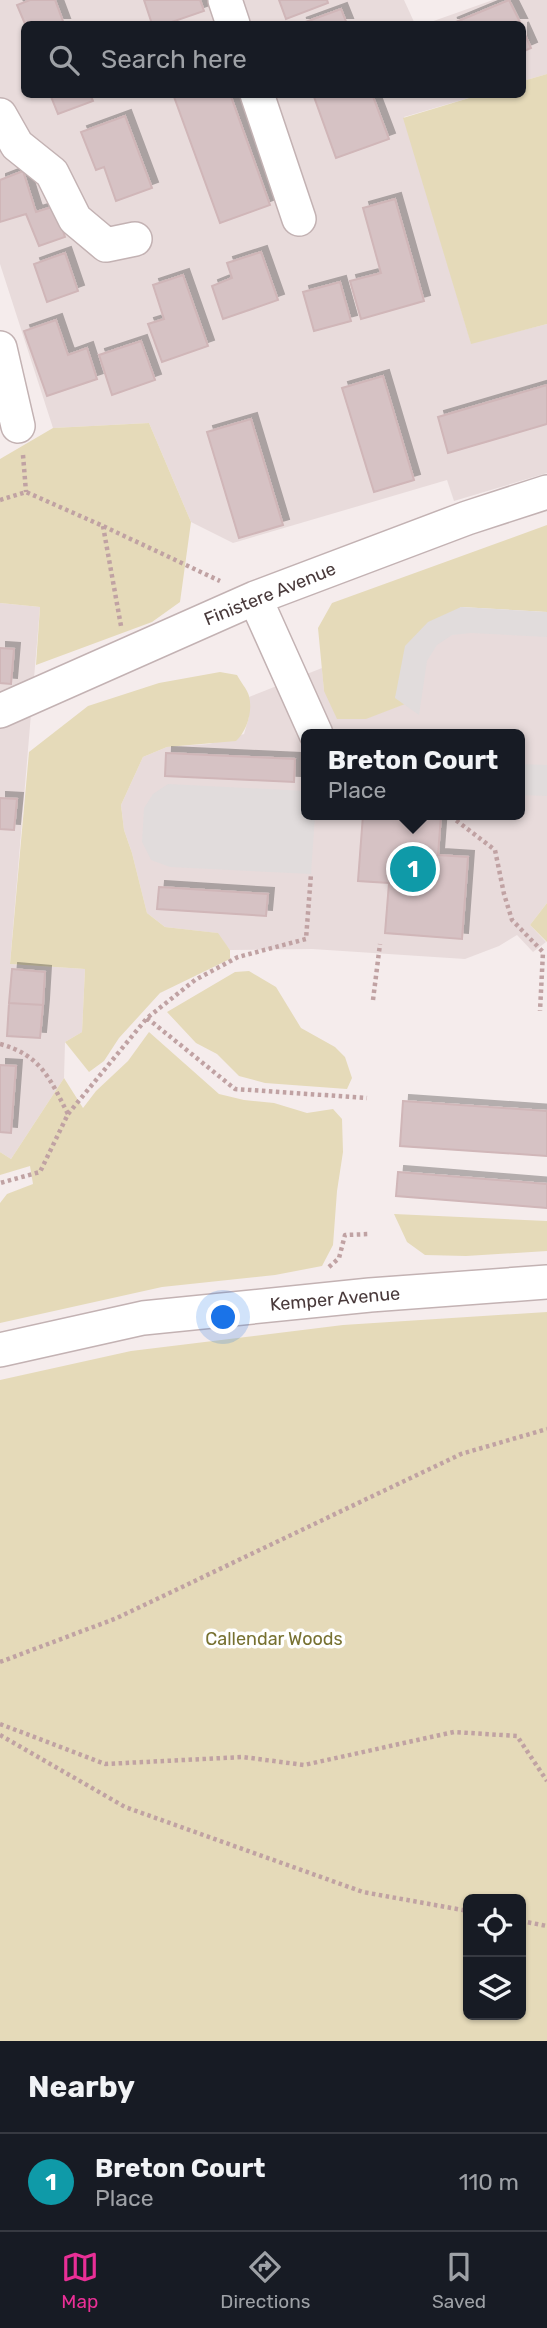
<!DOCTYPE html>
<html lang="en">
<head>
<meta charset="utf-8">
<style>
  body { margin:0; font-family:Rubik,sans-serif; background:#20242c; color:#f1f3f6 }
  .controls { position:absolute; right:21px; bottom:21px; display:grid; overflow:hidden; border-radius:10px; box-shadow:0 2px 5px #0004 }
  .controls button { width:63px; height:63px; display:grid; place-items:center; padding:0; border:0; border-bottom:2px solid #363941; background:#171b24; color:#f1f3f6; font:35px sans-serif }
  .you { position:absolute; left:224px; top:1318px; width:24px; height:24px; margin:-18px; border:5px solid #fff; border-radius:50%; background:#1a73e8; box-shadow:0 0 0 10px #1a73e833 }
  .badge { display:grid; place-items:center; width:46px; height:46px; border-radius:50%; background:#e92f96; color:#fff; font-size:23px; font-weight:700 }
  .pin { position:absolute; translate:-50% -50%; border:4px solid #fff; box-shadow:0 2px 7px #0006 }
  .popup { position:absolute; left:301px; top:729px; width:224px; height:91px; box-sizing:border-box; display:grid; place-content:center; border-radius:10px; background:#171b24; filter:drop-shadow(0 2px 5px #0005); font-size:23px; white-space:nowrap; color:#9ea1a6 }
  .popup b { font-size:26px; color:#f1f3f6 }
  .popup::after { content:''; position:absolute; left:50%; top:100%; margin-left:-14px; border:14px solid transparent; border-top-color:#171b24 }
  .list { margin:0; padding:0; list-style:none }
  h2 { display:flex; justify-content:space-between; align-items:center; height:91px; margin:0; padding:0 28px; font-size:30px }
  h2 small { font-size:23px; font-weight:400; color:#9ea1a6 }
  .list li { display:grid; grid-template-columns:46px 1fr auto; gap:21px; align-items:center; box-sizing:border-box; height:98px; padding:0 28px; border-top:2px solid #363941 }
  .list b { display:block; font-size:26px; white-space:nowrap }
  .list p { margin:0; font-size:23px; white-space:nowrap; color:#9ea1a6 }
  .list em { font-size:23px; font-style:normal; color:#9ea1a6 }
  .icon { flex:none; width:38px; height:38px; fill:none; stroke:currentColor; stroke-width:2; stroke-linecap:round; stroke-linejoin:round }
  .map { position:relative; flex:none; width:547px; height:2041px; overflow:hidden }
  .search { position:absolute; background:#171b24; box-shadow:0 2px 5px #0004; left:21px; right:21px; top:21px; height:77px; display:flex; align-items:center; gap:18px; box-sizing:border-box; padding:0 24px; border-radius:10px; color:#9ea1a6; font-size:26px }
  .sheet { height:189px; background:#171b24 }
  nav { display:flex; justify-content:space-around; align-items:center; box-sizing:border-box; height:98px; border-top:2px solid #363941; background:#171b24; font-size:19px; color:#9ea1a6 }
  nav a { display:grid; justify-items:center; gap:4px }
  nav .on { color:#e92f96 }
  .map>svg:first-child { display:block }
  .residential { fill:#e8dbdb; fill-rule:evenodd }
  .green { fill:#e5dab9; fill-rule:evenodd }
  .parking { fill:#e1dcdc }
  .building { fill:#d6c2c4; stroke:#d0b6b8; stroke-width:2; filter:url(#shadow) }
  .lines { fill:none; stroke-linecap:round; stroke-linejoin:round }
  .minor-casing { stroke:#c3b2b3; stroke-width:36 }
  .path { stroke:#c0a2a3; stroke-width:4.5; stroke-dasharray:3.5 3.5; stroke-linecap:butt }
  .minor { stroke:#fff; stroke-width:33 }
  .labels { text-anchor:middle; dominant-baseline:central; stroke-width:7; stroke-linejoin:round; paint-order:stroke }
  .street-label { font-size:18px; fill:#493a3b; stroke:#fff }
  .park-label { font-size:18px; fill:#777131; stroke:#fff }
</style>
</head>
<body>
<div class="map">
<svg width="547" height="2041" viewBox="0 0 547 2041">
  <defs>
    <filter id="shadow"><feDropShadow dx="6" dy="-6" stdDeviation="0" flood-color="#0004"/></filter>
  </defs>
  <rect width="100%" height="100%" fill="#f5ecec"/>
  <!-- residential -->
  <path class="residential" d="M0,0H404L415,24H24V94L479,95L404,117L471,343L547,324V473L454,501L447,480L233,543L191,522L149,423L53,428L0,264Z
    M493,0H547V74L523,81L522,24H425Z
    M0,603L40,607L10,964L85,969L82,1032L65,1042L64,1078L11,1159L0,1152Z
    M547,612V903L530,925L546,942L533,952L517,935L499,946L465,959L312,949L230,950L217,933L165,927L147,913L132,853L124,830L121,805L143,757L167,747L209,744L244,734L249,717V697L322,668L324,691L405,646ZM306,734H520V815H306Z"/>
  <!-- green -->
  <path class="green" d="M547,74V324L471,344L403,118L479,95L522,94L523,81Z
    M149,423L191,522L180,602L152,622L36,665L40,607L0,603V459L53,428Z
    M547,525V612L461,607L395,697L405,704L366,719H337L324,691L318,628L332,603Z
    M220,672L237,675C240,681 247,689 249,696C253,711 247,731 236,741L167,747L143,757L121,805L124,830L132,853L147,913L165,927L218,933L230,950V959L160,993L119,1038L104,1061L89,1072L65,1042L82,1032L85,969L10,964L29,752L88,706L159,683Z
    M547,903V942L530,925Z
    M249,971L276,987L301,1028L335,1047L345,1057L352,1078L347,1089L265,1083L239,1076L217,1054L196,1043L167,1012L235,972Z
    M149,1032L219,1094L244,1100L274,1103L307,1113L333,1109L342,1119L343,1152L337,1191L333,1245L322,1266L275,1275L162,1287L0,1323V1203L7,1194L33,1184L30,1166L0,1175V1152L11,1159L64,1078L83,1108L96,1091L128,1061Z
    M394,1214L547,1221V1251L466,1256L425,1255L407,1242Z
    M547,1312V2041H0V1380L131,1351L343,1325ZM468,1899H521V2015H468Z"/>
  <!-- parking -->
  <path class="parking" d="M461,607L547,612V637L471,633L452,635L437,645L427,661L419,715L395,698L405,646L428,622Z
    M520,764L547,765V796L520,795Z
    M168,784L306,791V815H315L311,874L170,867L151,860L142,842L144,808L153,794Z"/>
  <!-- building -->
  <path class="building" d="M30,0H55L64,24H25L17,5Z
    M144,0H200L204,11L166,24H152Z
    M279,0H327L328,3L286,19Z
    M509,0L521,24H451Z
    M341,9L347,24H300Z
    M522,28L531,48L522,52Z
    M50,94H90L93,101L58,114Z
    M173,94H230L270,205L220,223Z
    M313,94H372L389,139L336,158Z
    M125,116L152,188L116,201L104,167L96,170L81,132Z
    M23,171L36,212L55,206L65,237L39,246L26,214L0,222V180Z
    M395,199L424,301L361,319L350,281L381,273L363,208Z
    M261,252L278,300L223,319L212,286L232,278L227,263Z
    M65,253L78,291L47,302L34,264Z
    M183,275L208,346L162,362L148,324L164,319L153,285Z
    M340,282L351,321L314,331L303,292Z
    M56,320L68,355L87,348L97,379L47,396L24,331Z
    M141,341L155,380L112,395L99,355Z
    M383,376L414,480L374,492L342,388Z
    M547,385V424L448,453L438,417Z
    M251,419L283,525L239,538L207,432Z
    M0,648L14,649L11,684L0,683Z
    M166,753L295,759L294,782L165,776Z
    M0,798L17,799L14,830L0,829Z
    M363,815H441L438,855L468,857L462,939L385,933L389,883L358,881Z
    M159,887L268,894L266,916L157,909Z
    M12,969L45,972L43,1005L9,1003Z
    M9,1003L43,1005L40,1038L7,1036Z
    M0,1065L16,1066L11,1133L0,1132Z
    M403,1101L547,1111V1156L400,1146Z
    M398,1172L547,1184V1208L396,1196Z"/>
  <g class="lines">
    <!-- minor casing -->
    <g class="minor-casing">
      <path id="minor" d="M225,0L233,24
        M257,94L299,219
        M0,115L17,145L52,173L75,219L106,245L135,239
        M0,348L18,426
        M255,598L316,734
        M0,711L255,598L467,518L547,492
        M0,1350L143,1318L370,1295L547,1282"/>
    </g>
    <!-- path -->
    <path class="path" d="M23,455L26,492
      M0,500L26,492L103,526L220,581
      M103,526L121,626
      M453,815V818L495,850L504,894L512,920L543,952L540,1011
      M373,1000L380,944
      M147,1018L235,1089L367,1098
      M0,1044C41,1055 50,1079 68,1114L40,1172L0,1183
      M68,1114L147,1018L195,980L238,957L306,939L311,874
      M329,1267L339,1258L345,1235L370,1234
      M0,1662L117,1618L461,1454L547,1429
      M0,1724L105,1764L243,1757L304,1765L454,1732L517,1736L547,1781
      M0,1735L125,1807L363,1892L468,1911
      M521,1921L547,1926"/>
    <!-- minor -->
    <use href="#minor" class="minor"/>
  </g>
  <g class="labels">
    <!-- street labels -->
    <g class="street-label">
      <text transform="translate(270 594) rotate(-22)">Finistere Avenue</text>
      <text transform="translate(335 1299) rotate(-5)">Kemper Avenue</text>
    </g>
    <!-- park labels -->
    <g class="park-label">
      <text x="274" y="1639">Callendar Woods</text>
    </g>
  </g>
</svg>
<div class="controls">
<button><svg class="icon" aria-label="locate" viewBox="0 0 24 24"><circle cx="12" cy="12" r="6"/><path d="M12 2v4M12 18v4M2 12h4M18 12h4"/></svg></button>
<button><svg class="icon" aria-label="layers" viewBox="0 0 24 24"><path d="M12 4l9 5-9 5-9-5zM3 14l9 5 9-5"/></svg></button>
</div>
<div class="you"></div>
<div class="pin badge" style="left:413px;top:869px;background:#0f9aa8">1</div>
<div class="popup"><b>Breton Court</b>Place</div>
<div class="search"><svg class="icon" aria-label="search" viewBox="0 0 24 24"><circle cx="10" cy="10" r="6"/><path d="M15 15l6 6"/></svg>Search here</div>
</div>
<section class="sheet">
<h2>Nearby<small></small></h2>
<ul class="list">
<li><span class="badge" style="background:#0f9aa8">1</span><div><b>Breton Court</b><p>Place</p></div><em>110 m</em></li>
</ul>
</section>
<nav>
<a class="on"><svg class="icon" aria-label="map" viewBox="0 0 24 24"><path d="M3 6l6-2 6 2 6-2v14l-6 2-6-2-6 2zM9 4v14M15 6v14"/></svg>Map</a>
<a><svg class="icon" aria-label="directions" viewBox="0 0 24 24"><path d="M12 3l9 9-9 9-9-9zM9 14v-3h6M13 9l2 2-2 2"/></svg>Directions</a>
<a><svg class="icon" aria-label="saved" viewBox="0 0 24 24"><path d="M7 4h10v16l-5-4-5 4z"/></svg>Saved</a>
</nav>
</body>
</html>
